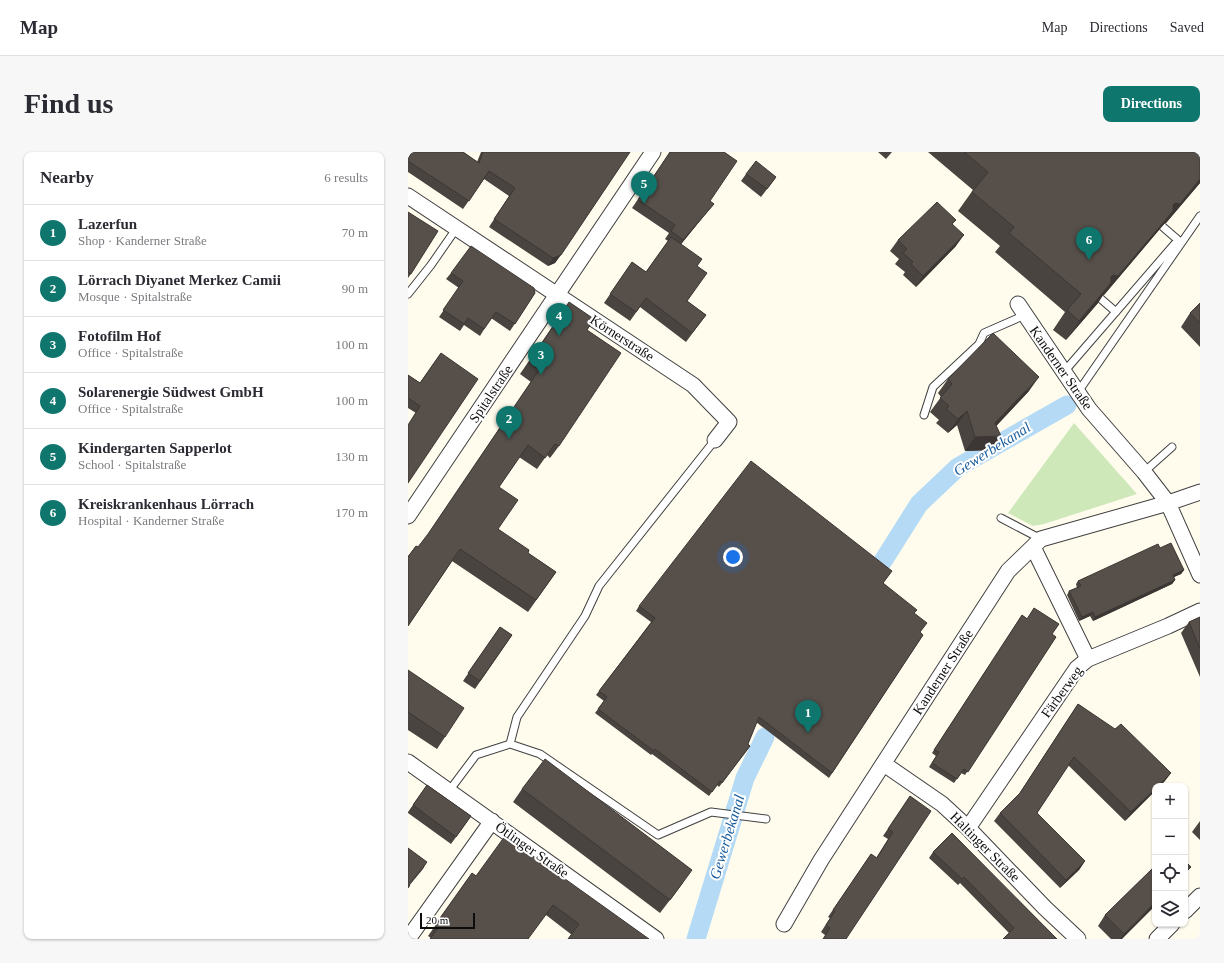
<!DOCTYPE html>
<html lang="en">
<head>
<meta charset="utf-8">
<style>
  body { margin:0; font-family:Georgia,serif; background:#f7f7f7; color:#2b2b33 }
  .controls { position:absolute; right:12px; bottom:12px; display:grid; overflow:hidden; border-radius:8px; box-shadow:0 1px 3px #0004 }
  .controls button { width:36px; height:36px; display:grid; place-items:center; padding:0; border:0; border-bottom:1px solid #e1e1e2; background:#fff; color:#2b2b33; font:20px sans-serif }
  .scale { position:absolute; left:12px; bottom:10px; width:55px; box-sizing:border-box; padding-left:4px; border:2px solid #0d0d0d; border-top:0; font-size:11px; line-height:14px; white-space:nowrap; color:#0d0d0d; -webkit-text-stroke:3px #fff; paint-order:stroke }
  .you { position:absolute; left:325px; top:405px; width:14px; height:14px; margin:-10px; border:3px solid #fff; border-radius:50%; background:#1a73e8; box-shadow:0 0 0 6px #1a73e833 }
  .badge { display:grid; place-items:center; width:26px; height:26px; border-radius:50%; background:#0f766e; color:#fff; font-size:13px; font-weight:700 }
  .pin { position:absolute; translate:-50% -33px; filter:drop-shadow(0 1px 2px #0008) }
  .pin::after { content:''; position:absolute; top:21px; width:14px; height:12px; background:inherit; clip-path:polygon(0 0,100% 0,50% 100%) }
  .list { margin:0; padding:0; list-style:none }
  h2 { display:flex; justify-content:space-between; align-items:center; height:52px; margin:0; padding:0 16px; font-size:17px }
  h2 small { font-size:13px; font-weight:400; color:#7c7c81 }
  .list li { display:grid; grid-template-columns:26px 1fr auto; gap:12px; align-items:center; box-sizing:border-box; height:56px; padding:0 16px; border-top:1px solid #e1e1e2 }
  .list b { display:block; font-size:15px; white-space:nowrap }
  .list p { margin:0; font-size:13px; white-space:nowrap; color:#7c7c81 }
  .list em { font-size:13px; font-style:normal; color:#7c7c81 }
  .icon { flex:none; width:22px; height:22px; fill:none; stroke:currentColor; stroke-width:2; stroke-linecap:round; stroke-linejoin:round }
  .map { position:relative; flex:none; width:792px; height:787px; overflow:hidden; border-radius:8px }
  header { display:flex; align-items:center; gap:24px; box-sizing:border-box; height:56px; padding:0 20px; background:#fff; border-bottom:1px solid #e1e1e2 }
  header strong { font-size:19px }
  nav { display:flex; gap:22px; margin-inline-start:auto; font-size:14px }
  .intro { display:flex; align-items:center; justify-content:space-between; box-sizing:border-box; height:96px; padding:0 24px }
  h1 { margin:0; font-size:28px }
  .button { padding:10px 18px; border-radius:8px; background:#0f766e; color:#fff; font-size:14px; font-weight:700 }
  main { display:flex; gap:24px; padding:0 24px }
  aside { flex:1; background:#fff; border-radius:8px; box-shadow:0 1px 3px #0004 }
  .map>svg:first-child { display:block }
  .green { fill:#cfe8b9 }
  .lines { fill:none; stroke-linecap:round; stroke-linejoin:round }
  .canal { stroke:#b4daf5; stroke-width:19 }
  .service-casing { stroke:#404040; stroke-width:9 }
  .minor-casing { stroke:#404040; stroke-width:17 }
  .service { stroke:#fff; stroke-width:7 }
  .minor { stroke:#fff; stroke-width:15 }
  .wall { fill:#4a4440 }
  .shaded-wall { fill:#3c3734 }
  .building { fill:#564f4a; stroke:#3c3734 }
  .labels { text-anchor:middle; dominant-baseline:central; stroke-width:4; stroke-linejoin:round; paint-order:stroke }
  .street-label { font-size:14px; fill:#0d0d0d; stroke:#fff }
  .water-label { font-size:15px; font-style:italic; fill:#1a5d9c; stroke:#fff }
</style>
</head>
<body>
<header>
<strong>Map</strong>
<nav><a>Map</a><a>Directions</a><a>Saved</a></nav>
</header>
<div class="intro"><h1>Find us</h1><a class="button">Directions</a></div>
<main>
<aside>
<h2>Nearby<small>6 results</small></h2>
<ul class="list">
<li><span class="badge">1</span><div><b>Lazerfun</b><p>Shop · Kanderner Straße</p></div><em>70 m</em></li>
<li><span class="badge">2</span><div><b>Lörrach Diyanet Merkez Camii</b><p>Mosque · Spitalstraße</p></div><em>90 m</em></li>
<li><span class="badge">3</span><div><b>Fotofilm Hof</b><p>Office · Spitalstraße</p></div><em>100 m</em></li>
<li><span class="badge">4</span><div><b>Solarenergie Südwest GmbH</b><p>Office · Spitalstraße</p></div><em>100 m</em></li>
<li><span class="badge">5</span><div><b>Kindergarten Sapperlot</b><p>School · Spitalstraße</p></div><em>130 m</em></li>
<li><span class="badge">6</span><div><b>Kreiskrankenhaus Lörrach</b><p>Hospital · Kanderner Straße</p></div><em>170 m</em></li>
</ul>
</aside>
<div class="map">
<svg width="792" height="787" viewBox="0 0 792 787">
  <rect width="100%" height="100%" fill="#fffcee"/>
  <!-- green -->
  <path class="green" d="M666,271L729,342L636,372L625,374L600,361Z"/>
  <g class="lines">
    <!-- canal -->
    <path class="canal" d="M475,409L511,352L550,315L659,253
      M288,787L337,626L357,585"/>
    <!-- service casing -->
    <g class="service-casing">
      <path id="service" d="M0,142L23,113L48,77
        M693,147L708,160
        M655,221L770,88L755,75
        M670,240L792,64
        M516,263L525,235L571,192L576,181L617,163
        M736,320L764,295
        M593,366L633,387
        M102,592L132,602L250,683L303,660L358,667
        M41,639L68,603L102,592L109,565L177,464L191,434L307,288"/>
    </g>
    <!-- minor casing -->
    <g class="minor-casing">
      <path id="minor" d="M0,44L285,233L321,270L307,288
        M610,152L681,257L736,320L760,351L792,423
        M0,364L245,0
        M625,395L680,507
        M0,610L248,787
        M476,612L534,652L560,676L637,756L670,787
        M560,676L669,516L680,507L760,474L792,459
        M777,759L792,744
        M376,772L413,708L600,419L633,387L760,351L792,340
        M0,787L84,669
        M749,787L764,772"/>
    </g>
    <!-- service -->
    <use href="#service" class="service"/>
    <!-- minor -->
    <use href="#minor" class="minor"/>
  </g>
  <!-- wall -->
  <path class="wall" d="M4,0H55L69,10L73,0H222L147,111L140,114L81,75L101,44L76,27L55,57L0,20V6Z
    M262,0L302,49L306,52L300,59L273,92L289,114L279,149L298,163L278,190L232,155L222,169L196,151L224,110L238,120L260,89L257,87L261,81L224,56Z
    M470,0H484L478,7Z
    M520,0H792V31L758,71H757L751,78L696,143H695L690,151L658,188L645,178L657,160L587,100L592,94L550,59L565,38Z
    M338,22L368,25L353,45L333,29Z
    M0,60L3,122L0,126Z
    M545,72L548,94L508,135L495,123L497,120L487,112L491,107L482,99L490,88Z
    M43,121L127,141L102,179L83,166L72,184L56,173L52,179L31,165L51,136L38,127Z
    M792,151V195L773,175L782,161Z
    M153,162L179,178L151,294L142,306L139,303L129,317L111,305L91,335L90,377L120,401L148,420L120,460L44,409L0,474V404L8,394L10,395L17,387L123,230L112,222Z
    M33,201L0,331L8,261L0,256V223L12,231Z
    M540,227L621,239L588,274L583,298L557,299L549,273L540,281L528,271L531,268L522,260L533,245L530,241Z
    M752,396L776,418L773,422L765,425L767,428L764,432L685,469L682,464L671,469L659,443L661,439L669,436L668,432L670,429Z
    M475,431L506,461L512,480L515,483L421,626L348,570L340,592L342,594L311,635L309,633L301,644L244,602L243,603L187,561L196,549L188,543L243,470L228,459L231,454Z
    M614,463L648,485L557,623L553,621L546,631L521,615L528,604L524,601Z
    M792,465V525L773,481L781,470Z
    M92,475L104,483L67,537L55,529Z
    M0,518L37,585L29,597L0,578Z
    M670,552L763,621L756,630L747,634V639L717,669L660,613L629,661L677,709L671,718L652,736L586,669L592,661L611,642Z
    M19,633L63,664L43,692L0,661V660Z
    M114,637L275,731L252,761L105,650Z
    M502,644L438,787L417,783L413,780L422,766L420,765L463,702L468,706L480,687L475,684Z
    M792,669V688L784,680Z
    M525,700L649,787L601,781L552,731L550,733L521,706Z
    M747,714L714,787H703L690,774L697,763Z
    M64,721L68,724L241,787L164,783L138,763L23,786L20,784Z"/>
  <!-- shaded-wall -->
  <path class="shaded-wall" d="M792,27V31L758,71H757L751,78L696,143H695L690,151L658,188L703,125L765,53Z
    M306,52L300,59L270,96L275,88Z
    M556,83L548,94L508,135L515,124Z
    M153,103L147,111L140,114L145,106Z
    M631,225L621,239L578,285L593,284L583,298L557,299L567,285L587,271Z
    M559,259L549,273L540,281L550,267Z
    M776,418L773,422L762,427L765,423Z
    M767,428L764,432L685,469L687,465Z
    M685,460L682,464L671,469L674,465Z
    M763,621L756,630L752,634H750Z
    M747,637V639L717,669L723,660Z
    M677,709L671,718L652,736L658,728Z
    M19,710L15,717L0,735V734Z
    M747,750V754L714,787H712L716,782Z"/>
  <!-- building -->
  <path class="building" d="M4,0H55L71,11L75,0H222L153,103L145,106L86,67L107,36L81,19L61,49L0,9V7Z
    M262,0H316L329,9L302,49L306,52L275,88L263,79L267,73L230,48Z
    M556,0H792V27L772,52L767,51L765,53V59L710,124L705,123L703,125V131L671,169L659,158L673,142L601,81L606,75L564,40L580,20Z
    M348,9L368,25L359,37L338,22Z
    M529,50L548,68L544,72L556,83L515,124L503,112L505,110L495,101L499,97L490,88Z
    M0,60L30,79L3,122L0,120Z
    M263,85L294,107L289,114L299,121L279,149L298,163L284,181L238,146L228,160L202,142L224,110L238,120Z
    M63,94L126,136L127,141L107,172L88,160L76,177L60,166L56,172L35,158L55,129L43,121Z
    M161,150L186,167L179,178L213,201L151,294L147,292L137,306L120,293L91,335L110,348L90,377L121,398L120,401L148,420L128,448L52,397L0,474V405L8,394L10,395L20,382L131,218L121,211Z
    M792,151V171L782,161Z
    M585,181L631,225L587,271L593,284L567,285L559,259L550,267L538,257L541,254L532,246L544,232L540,227Z
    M33,201L70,227L0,331V273L12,254L0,246V223L12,231Z
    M343,309L484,419L475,431L509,458L506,461L519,471L512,480L515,483L424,621L351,565L340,592L342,594L314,631L312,629L304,640L247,597L246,599L190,557L199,545L191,539L247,466L231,454Z
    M763,391L776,418L765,423L767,428L687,465L685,460L674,465L661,439L673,434L670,429L750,392L752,396Z
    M626,456L651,472L644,482L648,485L560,620L556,617L549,627L524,611L531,600L526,598L614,463L619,467Z
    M792,465V497L781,470Z
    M92,475L104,483L72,529L60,521Z
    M0,518L56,556L37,585L0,560Z
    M670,552L707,577L713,572L763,621L750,634H747V637L723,660L666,605L629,661L677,709L658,728L592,661L612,641Z
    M137,607L284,718L262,748L114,637Z
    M19,633L63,664L48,685L5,653Z
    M502,644L523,659L438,787H415L422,776L418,773L427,759L425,758L463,702L469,706L485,680L480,677Z
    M544,681L649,787H595L606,776L556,725L554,727L525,700Z
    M97,684L241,787H160L171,772L145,753L120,787H22L30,776L27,773L64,721L68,724Z
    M0,696L19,710L1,733H2L0,736Z
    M777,709L783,715L777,721Z
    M747,714V750L716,782L697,763Z"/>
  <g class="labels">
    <!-- street labels -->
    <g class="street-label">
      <text transform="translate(214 186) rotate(33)">Körnerstraße</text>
      <text transform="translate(653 216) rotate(55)">Kanderner Straße</text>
      <text transform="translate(83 242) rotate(-56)">Spitalstraße</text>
      <text transform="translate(535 520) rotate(-57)">Kanderner Straße</text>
      <text transform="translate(654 540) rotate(-54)">Färberweg</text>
      <text transform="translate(577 695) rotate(45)">Haltinger Straße</text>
      <text transform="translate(124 698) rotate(35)">Ötlinger Straße</text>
    </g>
    <!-- water labels -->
    <g class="water-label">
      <text transform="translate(584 297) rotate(-32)">Gewerbekanal</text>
      <text transform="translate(319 685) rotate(-73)">Gewerbekanal</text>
    </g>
  </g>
</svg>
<div class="controls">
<button>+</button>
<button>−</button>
<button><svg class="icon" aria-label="locate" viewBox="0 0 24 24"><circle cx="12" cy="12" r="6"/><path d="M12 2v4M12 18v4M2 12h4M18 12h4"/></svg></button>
<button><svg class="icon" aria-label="layers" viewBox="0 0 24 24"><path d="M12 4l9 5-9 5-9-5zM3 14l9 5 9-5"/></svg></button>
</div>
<div class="scale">20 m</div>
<div class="you"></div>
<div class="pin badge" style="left:400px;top:581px">1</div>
<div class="pin badge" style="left:101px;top:287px">2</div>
<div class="pin badge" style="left:133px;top:223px">3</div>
<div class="pin badge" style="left:151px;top:184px">4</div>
<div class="pin badge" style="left:236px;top:52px">5</div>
<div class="pin badge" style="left:681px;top:108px">6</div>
</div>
</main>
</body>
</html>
